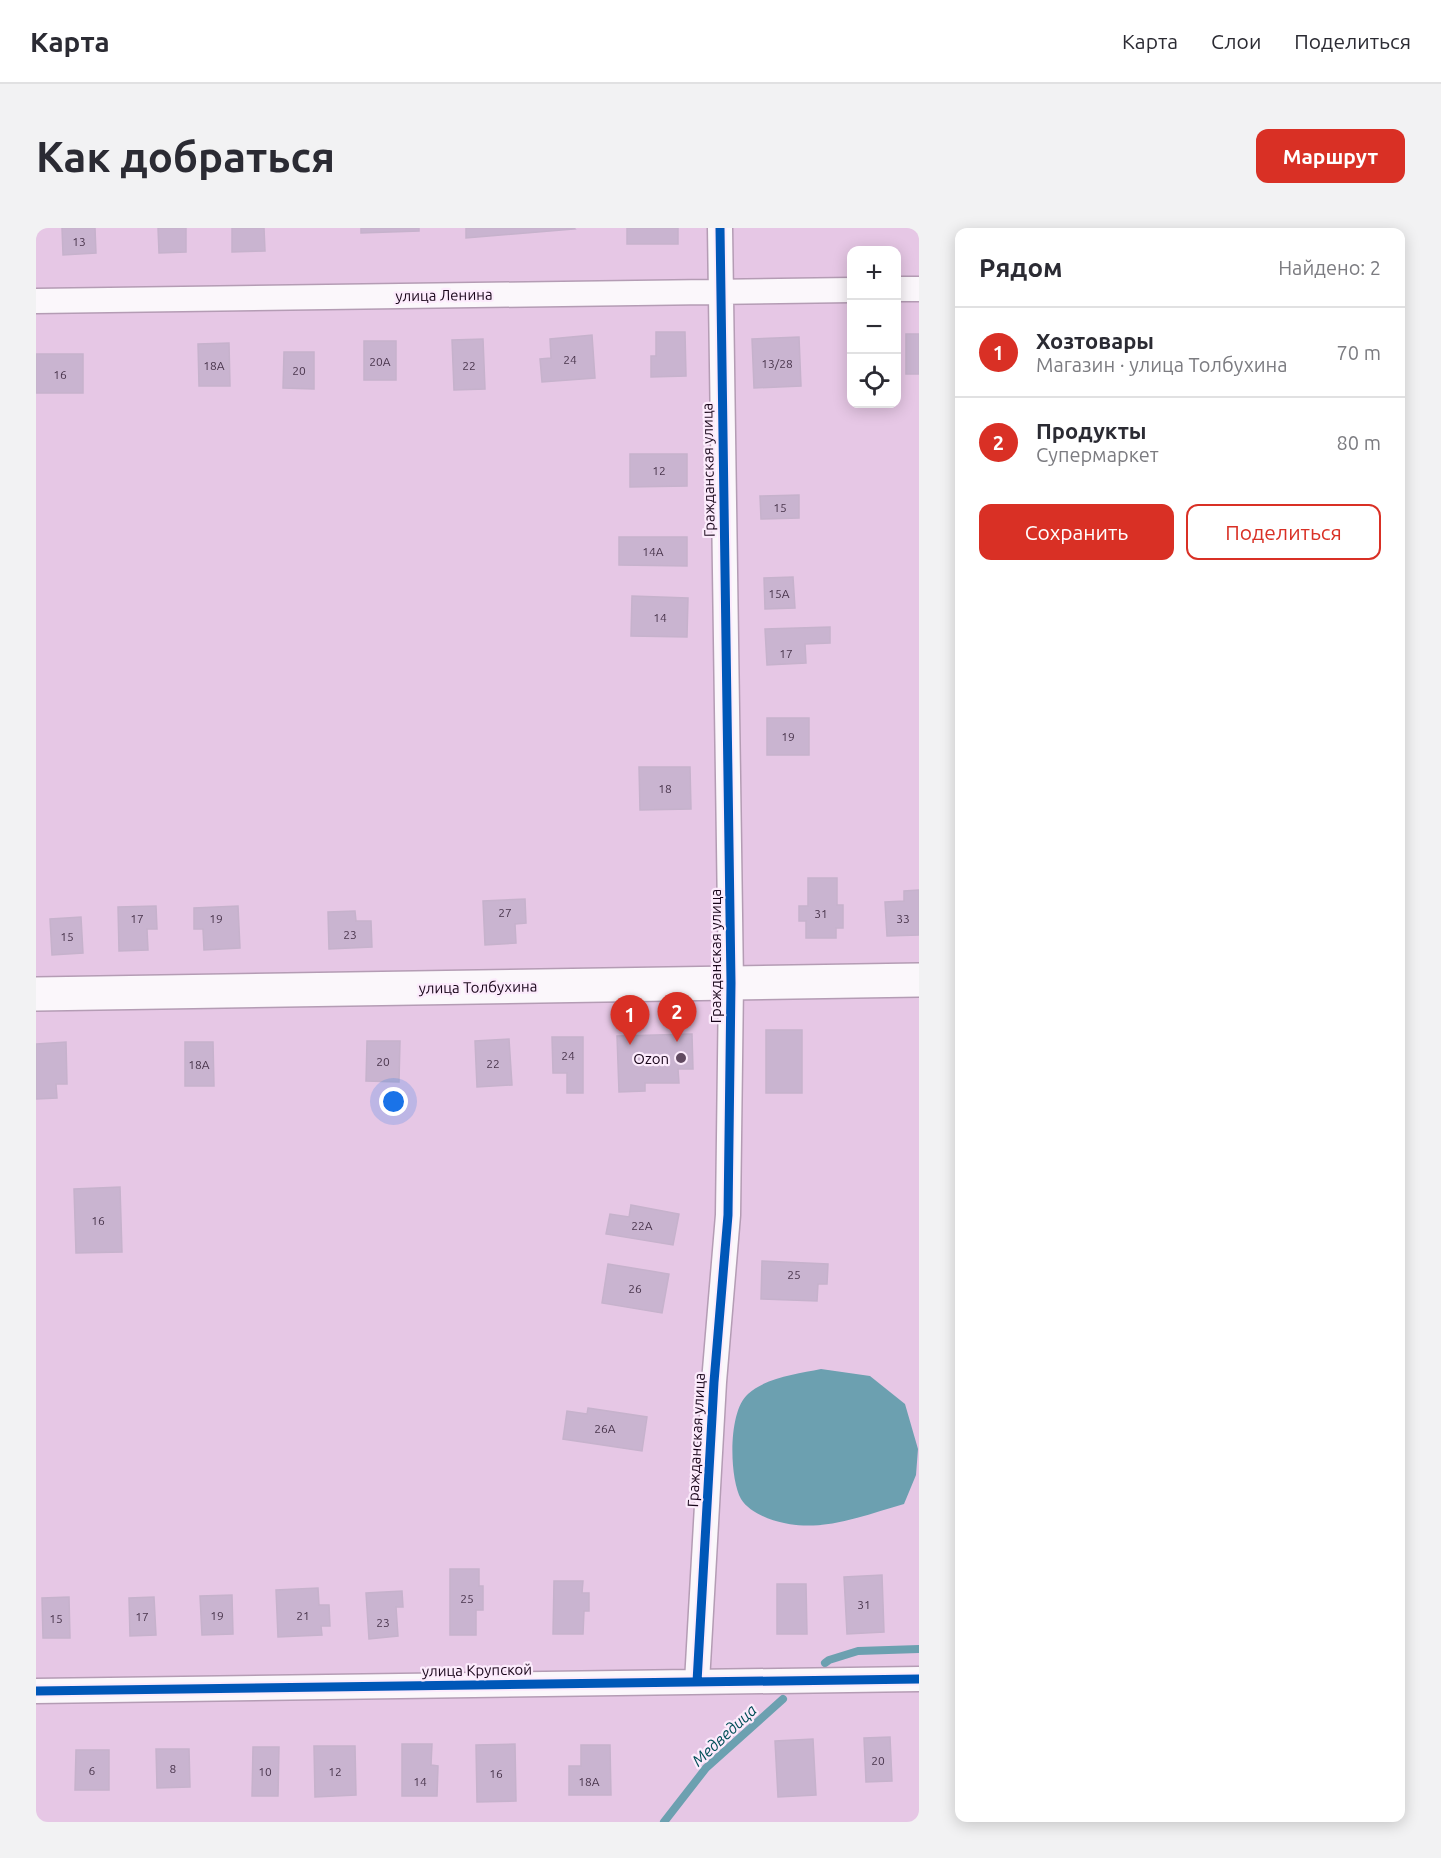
<!DOCTYPE html>
<html lang="ru">
<meta charset="utf-8">
<style>
:root{--surface:#fff;--page:#f2f2f3;--text:#2b2b33;--muted:#7c7c81;--line:#e1e1e2;--accent:#d93025}
body{margin:0;font-family:Ubuntu,sans-serif;background:var(--page);color:var(--text)}
.controls{position:absolute;right:18px;top:18px;display:grid;overflow:hidden;border-radius:12px;box-shadow:0 3px 15px #0003}
.controls button{width:54px;height:54px;display:grid;place-items:center;padding:0;border:0;border-bottom:2px solid var(--line);background:var(--surface);color:var(--text);font:30px sans-serif}
.you{position:absolute;left:358px;top:874px;width:21px;height:21px;margin:-15px;border:4px solid #fff;border-radius:50%;background:#1a73e8;box-shadow:0 0 0 9px #1a73e833}
.badge{display:grid;place-items:center;width:39px;height:39px;border-radius:50%;background:var(--accent);color:#fff;font-size:20px;font-weight:700}
.pin{position:absolute;translate:-50% -50px;filter:drop-shadow(0 2px 3px #0008)}
.pin::after{content:'';position:absolute;top:32px;width:21px;height:18px;background:inherit;clip-path:polygon(0 0,100% 0,50% 100%)}
.list{margin:0;padding:0;list-style:none}
h2{display:flex;justify-content:space-between;align-items:center;height:78px;margin:0;padding:0 24px;font-size:26px}
h2 small{font-size:20px;font-weight:400;color:var(--muted)}
.list li{display:grid;grid-template-columns:39px 1fr auto;gap:18px;align-items:center;box-sizing:border-box;height:90px;padding:0 24px;border-top:2px solid var(--line)}
.list b{display:block;font-size:22px;white-space:nowrap}
.list p{margin:0;font-size:20px;white-space:nowrap;color:var(--muted)}
.list em{font-size:20px;font-style:normal;color:var(--muted)}
.actions{display:flex;gap:12px;padding:18px 24px}
.actions a{flex:1;padding:14px 0;border:2px solid var(--accent);border-radius:12px;text-align:center;font-size:21px;color:var(--accent)}
.actions .main{background:var(--accent);color:#fff}
.icon{flex:none;width:33px;height:33px;fill:none;stroke:currentColor;stroke-width:2;stroke-linecap:round;stroke-linejoin:round}
.map{position:relative;flex:none;width:883px;height:1594px;overflow:hidden;border-radius:12px}
header{display:flex;align-items:center;gap:36px;box-sizing:border-box;height:84px;padding:0 30px;background:var(--surface);border-bottom:2px solid var(--line)}
header strong{font-size:28px}
nav{display:flex;gap:33px;margin-inline-start:auto;font-size:21px}
.intro{display:flex;align-items:center;justify-content:space-between;box-sizing:border-box;height:144px;padding:0 36px}
h1{margin:0;font-size:42px}
.button{padding:15px 27px;border-radius:12px;background:var(--accent);color:#fff;font-size:21px;font-weight:700}
main{display:flex;gap:36px;padding:0 36px}
aside{flex:1;background:var(--surface);border-radius:12px;box-shadow:0 3px 15px #0003}
.map>svg:first-child{display:block}
.water{fill:#6ca0b0}
.lines{fill:none;stroke-linecap:round;stroke-linejoin:round}
.stream{stroke:#6ca0b0;stroke-width:8}
.building{fill:#c9b4d0;stroke:#c6b2cc;stroke-width:1.5}
.minor-casing{stroke:#b49cb4;stroke-width:27}
.secondary-casing{stroke:#b49cb4;stroke-width:36}
.minor{stroke:#fbf7fb;stroke-width:24}
.secondary{stroke:#fbf7fb;stroke-width:33}
.cycleway-casing{stroke:#fcebfc;stroke-width:13}
.cycleway{stroke:#0057b8;stroke-width:9}
.poi-dot{fill:#614a61;stroke:#fcebfc;stroke-width:2}
.labels{text-anchor:middle;dominant-baseline:central;stroke-width:4.5;stroke-linejoin:round;paint-order:stroke}
.number-label{font-size:12px;fill:#49354c}
.street-label{font-size:15px;fill:#19061a;stroke:#fcebfc}
.poi-label{font-size:15px;fill:#19061a;stroke:#fcebfc;text-anchor:end}
.water-label{font-size:16px;font-style:italic;fill:#004e57;stroke:#fcebfc}
</style>
<header>
<strong>Карта</strong>
<nav><a>Карта</a><a>Слои</a><a>Поделиться</a></nav>
</header>
<div class="intro"><h1>Как добраться</h1><a class="button">Маршрут</a></div>
<main>
<div class="map">
<svg width="883" height="1594" viewBox="0 0 883 1594">
<rect width="100%" height="100%" fill="#e6c7e5"/>
<path class="water" d="M785,1141L834,1148L869,1176L882,1221L880,1247L868,1276C829,1287 789,1304 748,1295C733,1292 713,1284 705,1271C693,1249 692,1183 712,1166C731,1149 761,1146 785,1141Z"/>
<g class="lines">
<path class="stream" d="M789,1435L793,1432L822,1423L883,1421
M628,1594L670,1540L747,1471"/>
</g>
<path class="building" d="M26,0H59L60,25L27,27Z
M122,0H150V24L123,25Z
M196,0H228L229,23L196,24Z
M325,0H383V3L325,5Z
M430,0H538L539,1L430,10Z
M591,0H642V16H591Z
M620,104H649L650,148L615,149V128H620Z
M870,106H883V146H870Z
M556,107L559,150L506,154L504,131L515,130L514,111Z
M763,109L765,158L718,160L716,111Z
M447,111L449,161L418,162L416,112Z
M328,113H360V152H328Z
M193,115L194,158H163L162,116Z
M248,124H278V161L247,160Z
M0,126H47V165H0Z
M594,226H651V258L594,259Z
M763,267V290L725,291L724,268Z
M583,309H651V338L583,337Z
M757,349L759,380L729,381L728,350Z
M596,368L652,370L651,409L595,408Z
M794,399V415L769,416L770,435L731,437L729,401Z
M731,490H773V527H731Z
M603,539H654L655,581L604,582Z
M772,650H801V677H807V700H800V710H770V693H763V678H772Z
M883,662V707L851,708L849,674L868,673V663Z
M489,671L490,695L479,696L480,715L449,717L447,673Z
M120,678L121,701H111L112,722L83,723L82,679Z
M202,678L204,720L168,722L167,701H158V680Z
M319,683L320,693H335L336,719L293,721L292,684Z
M45,689L47,725L16,727L14,691Z
M730,802H766V865H730Z
M656,806L657,841H642L643,855H609V863L583,864L581,808Z
M516,809H547V865H531V845H517Z
M473,811L476,857L441,859L439,813Z
M331,813H364L363,854L330,853Z
M30,814L31,856H20L21,870L0,871V816Z
M149,814H177L178,858H149Z
M84,959L86,1024L40,1025L38,961Z
M595,977L643,986L637,1017L570,1006L574,986L593,989Z
M726,1033L792,1036L791,1056H782L781,1073L725,1071Z
M572,1036L633,1046L626,1085L566,1075Z
M552,1180L611,1189L606,1223L527,1211L531,1183L551,1186Z
M414,1341H443V1358H447V1382H440V1407H414Z
M846,1347L848,1404L811,1406L808,1349Z
M518,1353H547L546,1365H553V1383H548L547,1406H517Z
M741,1356H770L771,1406H741Z
M282,1360L283,1377H293L294,1398H285L286,1407L242,1409L240,1362Z
M366,1363L367,1379H360L362,1408L333,1411L330,1365Z
M196,1367L197,1406L166,1407L164,1368Z
M33,1369L34,1410H7L6,1370Z
M118,1369L120,1407L94,1408L93,1370Z
M854,1509L856,1553L830,1554L828,1510Z
M777,1511L780,1567L742,1569L739,1513Z
M366,1516H396L395,1537L402,1538L401,1568H366Z
M479,1516L480,1573L441,1574L440,1517Z
M545,1517H574L575,1567H533V1538H545Z
M278,1518H319L320,1567L279,1569Z
M217,1519H243L242,1568H216Z
M120,1521H153L154,1559L121,1560Z
M40,1522H73V1562H39Z"/>
<g class="lines">
<defs>
<path id="minor" d="M860,61H883
M0,73L816,62
M661,1454L678,1154L692,987L695,755L684,0
M0,1463L883,1451"/>
<path id="secondary" d="M0,766L883,752"/>
</defs>
<use href="#minor" class="minor-casing"/>
<use href="#secondary" class="secondary-casing"/>
<use href="#minor" class="minor"/>
<use href="#secondary" class="secondary"/>
<defs>
<path id="cycleway" d="M661,1454L678,1154L692,987L695,755L684,0
M0,1463L883,1451"/>
</defs>
<use href="#cycleway" class="cycleway-casing"/>
<use href="#cycleway" class="cycleway"/>
</g>
<circle class="poi-dot" cx="645" cy="830" r="6"/>
<g class="labels">
<g class="number-label">
<text x="43" y="13">13</text>
<text x="534" y="131">24</text>
<text x="344" y="133">20А</text>
<text x="741" y="135">13/28</text>
<text x="178" y="137">18А</text>
<text x="433" y="137">22</text>
<text x="263" y="142">20</text>
<text x="24" y="146">16</text>
<text x="623" y="242">12</text>
<text x="744" y="279">15</text>
<text x="617" y="323">14А</text>
<text x="743" y="365">15А</text>
<text x="624" y="389">14</text>
<text x="750" y="425">17</text>
<text x="752" y="508">19</text>
<text x="629" y="560">18</text>
<text x="469" y="684">27</text>
<text x="785" y="685">31</text>
<text x="101" y="690">17</text>
<text x="180" y="690">19</text>
<text x="867" y="690">33</text>
<text x="314" y="706">23</text>
<text x="31" y="708">15</text>
<text x="532" y="827">24</text>
<text x="347" y="833">20</text>
<text x="457" y="835">22</text>
<text x="163" y="836">18А</text>
<text x="62" y="992">16</text>
<text x="606" y="997">22А</text>
<text x="758" y="1046">25</text>
<text x="599" y="1060">26</text>
<text x="569" y="1200">26А</text>
<text x="431" y="1370">25</text>
<text x="828" y="1376">31</text>
<text x="181" y="1387">19</text>
<text x="267" y="1387">21</text>
<text x="106" y="1388">17</text>
<text x="20" y="1390">15</text>
<text x="347" y="1394">23</text>
<text x="842" y="1532">20</text>
<text x="137" y="1540">8</text>
<text x="56" y="1542">6</text>
<text x="229" y="1543">10</text>
<text x="299" y="1543">12</text>
<text x="460" y="1545">16</text>
<text x="384" y="1553">14</text>
<text x="553" y="1553">18А</text>
</g>
<g class="street-label">
<text transform="translate(408 67) rotate(-1)">улица Ленина</text>
<text transform="translate(672 242) rotate(-91)">Гражданская улица</text>
<text transform="translate(679 728) rotate(-90)">Гражданская улица</text>
<text transform="translate(442 759) rotate(-1)">улица Толбухина</text>
<text transform="translate(660 1212) rotate(-87)">Гражданская улица</text>
<text transform="translate(441 1442) rotate(-1)">улица Крупской</text>
</g>
<g class="poi-label">
<text x="633" y="830">Ozon</text>
</g>
<g class="water-label">
<text transform="translate(688 1507) rotate(-43)">Медведица</text>
</g>
</g>
</svg>
<div class="controls">
<button>+</button>
<button>−</button>
<button><svg class="icon" aria-label="locate" viewBox="0 0 24 24"><circle cx="12" cy="12" r="6"/><path d="M12 2v4M12 18v4M2 12h4M18 12h4"/></svg></button>
</div>
<div class="you"></div>
<div class="pin badge" style="left:594px;top:817px">1</div>
<div class="pin badge" style="left:641px;top:814px">2</div>
</div>
<aside>
<h2>Рядом<small>Найдено: 2</small></h2>
<ul class="list">
<li><span class="badge">1</span><div><b>Хозтовары</b><p>Магазин · улица Толбухина</p></div><em>70 m</em></li>
<li><span class="badge">2</span><div><b>Продукты</b><p>Супермаркет</p></div><em>80 m</em></li>
</ul>
<div class="actions"><a class="main">Сохранить</a><a>Поделиться</a></div>
</aside>
</main>
